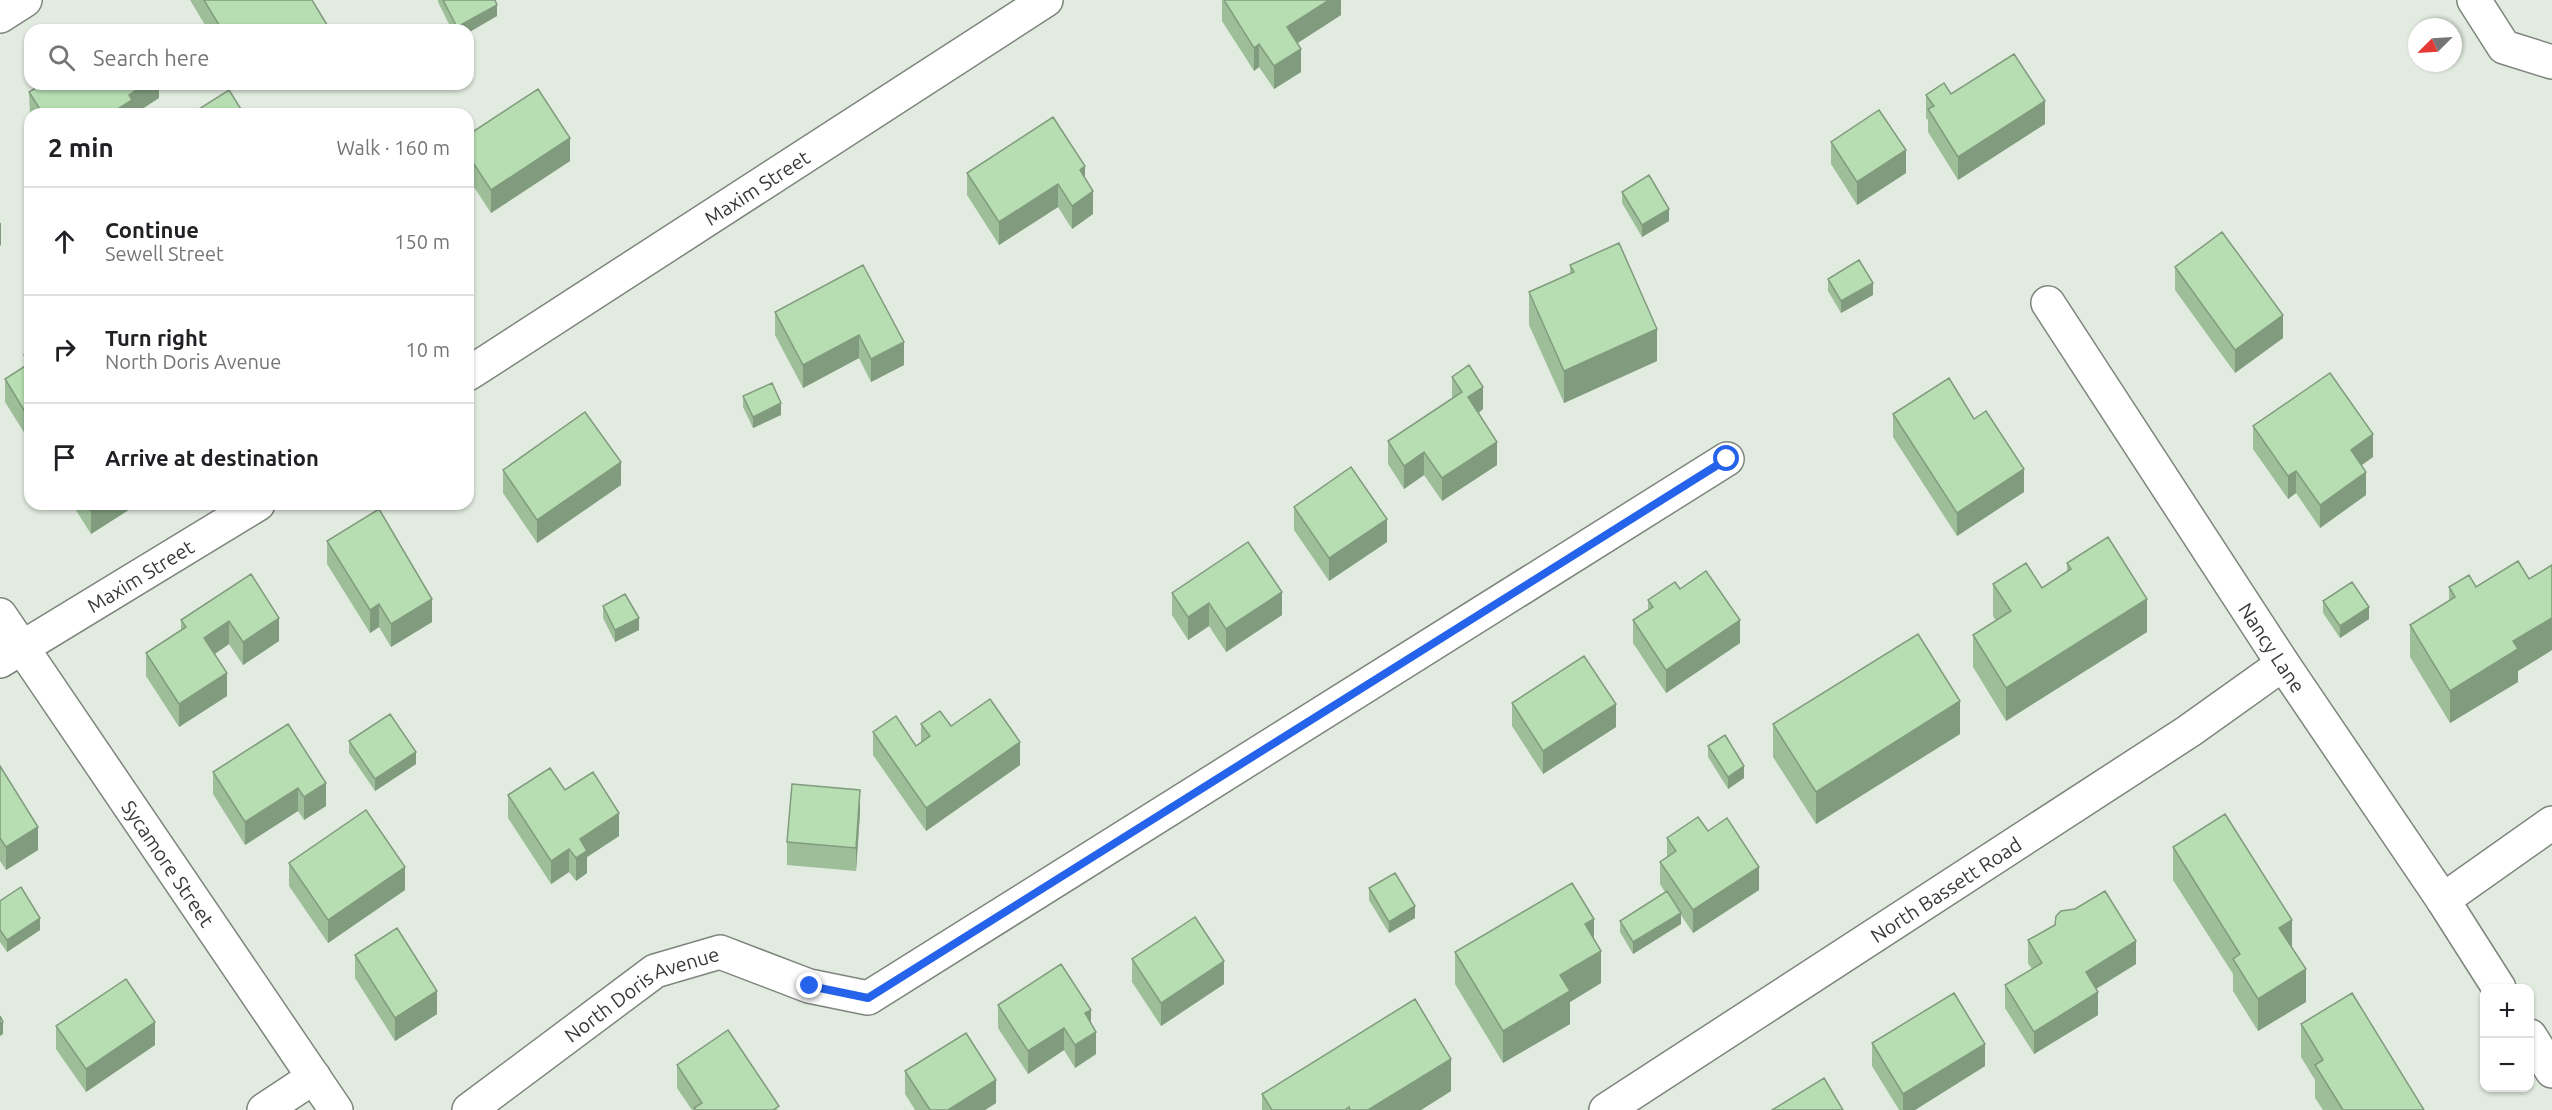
<!DOCTYPE html>
<meta charset="utf-8">
<style>
:root{--surface:#fff;--page:#f6f6f6;--text:#202124;--muted:#757577;--line:#e0e0e0}
body{margin:0;font-family:Ubuntu,sans-serif;background:var(--page);color:var(--text)}
.controls{position:absolute;right:18px;bottom:18px;display:grid;overflow:hidden;border-radius:12px;box-shadow:0 2px 4px #0004}
.controls button{width:54px;height:54px;display:grid;place-items:center;padding:0;border:0;border-bottom:2px solid var(--line);background:var(--surface);color:var(--text);font:30px sans-serif}
.compass{position:absolute;left:2408px;top:18px;width:54px;height:54px;border-radius:50%;background:var(--surface);box-shadow:0 2px 4px #0004;rotate:246deg}
.stop{position:absolute;width:18px;height:18px;margin:-14px;border:4px solid #2563eb;border-radius:50%;background:#fff}
.stop.end{background:#2563eb;border-color:#fff;box-shadow:0 2px 6px #0008}
.list{margin:0;padding:0;list-style:none}
h2{display:flex;justify-content:space-between;align-items:center;height:78px;margin:0;padding:0 24px;font-size:26px}
h2 small{font-size:20px;font-weight:400;color:var(--muted)}
.list li{display:grid;grid-template-columns:39px 1fr auto;gap:18px;align-items:center;box-sizing:border-box;height:108px;padding:0 24px;border-top:2px solid var(--line)}
.list b{display:block;font-size:22px;white-space:nowrap}
.list p{margin:0;font-size:20px;white-space:nowrap;color:var(--muted)}
.list em{font-size:20px;font-style:normal;color:var(--muted)}
.icon{flex:none;width:33px;height:33px;fill:none;stroke:currentColor;stroke-width:2;stroke-linecap:round;stroke-linejoin:round}
.map{position:relative;flex:none;width:2552px;height:1110px;overflow:hidden}
.search{position:absolute;background:var(--surface);box-shadow:0 2px 4px #0004;left:24px;top:24px;width:450px;height:66px;display:flex;align-items:center;gap:15px;box-sizing:border-box;padding:0 21px;border-radius:18px;color:var(--muted);font-size:22px}
.panel{position:absolute;background:var(--surface);box-shadow:0 2px 4px #0004;left:24px;top:108px;width:450px;height:402px;border-radius:18px}
.map>svg:first-child{display:block}
.lines{fill:none;stroke-linecap:round;stroke-linejoin:round}
.minor-casing{stroke:#7d857c;stroke-width:36}
.minor{stroke:#fff;stroke-width:33}
.wall{fill:#9dbe99}
.shaded-wall{fill:#809b7d}
.building{fill:#b7ddb2;stroke:#809b7d;stroke-width:1.5}
.route{stroke:#2563eb;stroke-width:8}
.labels{text-anchor:middle;dominant-baseline:central;stroke-width:4.5;stroke-linejoin:round;paint-order:stroke}
.street-label{font-size:20px;fill:#363a36;stroke:#eff8ee}
</style>
<div class="map">
<svg width="2552" height="1110" viewBox="0 0 2552 1110">
<rect width="100%" height="100%" fill="#e2ebe0"/>
<g class="lines">
<defs>
<g id="minor">
<path d="M2474,0L2504,47L2552,62"/>
<path d="M0,16L25,0"/>
<path id="s1" d="M2048,303L2283,664L2443,900L2499,988"/>
<path id="s2" d="M468,374L1046,0"/>
<path id="s3" d="M0,615L336,1110"/>
<path id="s4" d="M0,661L258,504"/>
<path d="M2443,900L2552,823"/>
<path d="M2530,1036L2552,1071"/>
<path d="M264,1110L314,1077"/>
<path id="s5" d="M469,1110L655,971L720,952L809,986L868,998L1727,459"/>
<path id="s6" d="M1606,1110L2189,731L2283,664"/>
</g>
</defs>
<use href="#minor" class="minor-casing"/>
<use href="#minor" class="minor"/>
</g>
<path class="wall" d="M190,0H312L329,30H208Z
M438,0H495L497,16L468,30H452L438,2Z
M1222,0H1341V15L1297,43L1301,72L1274,89L1259,67L1254,71L1222,21Z
M39,84H159V98L134,114H30V116L29,92L40,85Z
M1951,94L2045,124L1958,180L1928,132V120L1926,118V95Z
M468,135L570,161L491,213L468,178Z
M1831,142L1906,173L1857,205L1831,164Z
M967,173L1085,178L1093,214L1072,229L1058,207L999,245L967,195Z
M1622,192L1669,221L1642,237L1622,203Z
M1570,265L1657,361L1564,403L1529,325V292L1570,274Z
M2175,267L2283,338L2235,373L2175,290Z
M1828,279L1873,295L1841,313L1828,291Z
M775,312L904,342V365L871,382L859,358L803,388L775,335Z
M30,351V442L5,402V379L24,367V355Z
M1452,377L1483,409L1479,413L1497,465L1442,501L1424,475L1404,489L1388,464V441L1452,399Z
M743,396L781,415L753,428L743,407Z
M1893,414L1974,419L2024,492L1957,536L1893,437Z
M2253,426L2373,457L2361,465L2366,495L2320,528L2296,493L2288,499L2253,449Z
M503,470L621,485L537,543L503,493Z
M72,504H138L91,534Z
M1294,507L1387,542L1329,581L1294,530Z
M327,541L432,622L391,647L379,627L370,633L327,564Z
M2067,563L2147,632L2006,721L1973,667V635L1996,621L1993,616V584L2042,588L2067,572Z
M2552,565V650L2518,671V682L2450,723L2410,657V625L2449,601V587H2476L2529,579Z
M251,574L279,641L243,665L229,644L215,654L227,696L179,727L146,676V653L181,630V620Z
M1680,589L1740,643L1666,693L1633,643V620L1648,610V600Z
M1172,593L1282,615L1226,652L1209,626L1188,640L1172,615Z
M2323,601L2369,619L2340,638L2323,613Z
M603,606L639,630L615,642L603,618Z
M1512,703L1616,727L1543,774L1512,726Z
M288,724L326,806L304,820L298,811L245,845L213,794V772Z
M921,724L951,726L1020,765L926,831L873,755V732L916,746L921,742Z
M1773,724L1960,734L1816,824L1773,757Z
M349,741L416,764L375,791L349,753Z
M1708,746L1744,778L1728,789L1708,757Z
M0,766L38,850L6,870L0,861Z
M565,790L619,836L587,857V873L576,881L569,872L551,884L508,818V795Z
M860,813L856,871L787,865V842Z
M1708,831L1759,890L1693,933L1681,915V924L1633,954L1620,932V921L1665,892L1660,884V862L1667,857V838Z
M2173,847L2292,947L2306,1002L2258,1031L2233,991V974L2173,880Z
M289,863L405,890L328,943L289,886Z
M1369,888L1415,918L1389,933L1369,900Z
M0,901L40,930L7,952L0,942Z
M2075,909L2136,964L2096,989L2098,1015L2034,1054L2005,1008V985L2032,969L2028,963V940L2055,925Z
M1594,938L1601,983L1570,1002V1024L1503,1063L1455,984V952Z
M355,955L437,1014L395,1041L355,978Z
M1132,959L1224,984L1161,1026L1132,982Z
M998,1005L1091,1023L1096,1054L1075,1068L1064,1050L1028,1074L998,1028Z
M2301,1024L2424,1110H2323L2315,1098V1080L2301,1057Z
M56,1026L155,1045L86,1092L56,1049Z
M1872,1043L1985,1066L1915,1110H1899L1872,1066Z
M677,1065L779,1110H692L677,1088Z
M905,1071L996,1103L985,1110H915L905,1094Z
M1451,1091L1421,1110H1262V1094Z"/>
<path class="shaded-wall" d="M1329,0H1341V15L1287,50V27Z
M497,5V16L468,33V30H457V27Z
M1259,44V67L1254,71V48Z
M1301,49V72L1274,89V66Z
M145,84H159V98L134,114H110L129,95Z
M2045,101V124L1958,180V157Z
M570,138V161L491,213V190Z
M1906,150V173L1857,205V182Z
M1085,166V189L1080,170Z
M1058,184V207L999,245V222Z
M1093,191V214L1072,229V206Z
M1669,209V221L1642,237V225Z
M0,223H1V245L0,246Z
M1873,283V295L1841,313V301Z
M2283,315V338L2235,373V350Z
M1657,329V361L1564,403V371Z
M859,335V358L803,388V365Z
M904,342V365L871,382V359Z
M1483,387V409L1468,420V397Z
M781,403V415L753,428V417Z
M2373,434V457L2351,473V450Z
M1497,442V465L1442,501V478Z
M1424,452V475L1404,489V466Z
M621,462V485L537,543V520Z
M2024,469V492L1957,536V513Z
M2296,471V493L2288,499V476Z
M2366,472V495L2320,528V505Z
M102,504H138L91,534V511Z
M1387,519V542L1329,581V558Z
M1282,592V615L1226,652V629Z
M432,599V622L391,647V624Z
M2147,599V632L2006,721V688Z
M1209,603V626L1188,640V617Z
M379,604V627L370,633V610Z
M2369,607V619L2340,638V626Z
M279,618V641L243,665V642Z
M639,618V630L615,642V630Z
M2552,618V650L2518,671V682L2450,723V691L2513,641Z
M1740,620V643L1666,693V670Z
M229,621V644L204,661V638Z
M227,673V696L179,727V704Z
M1960,701V734L1816,824V792Z
M1616,704V727L1543,774V751Z
M1020,742V765L926,831V808Z
M416,752V764L375,791V779Z
M1744,766V778L1728,789V777Z
M326,783V806L304,820V797Z
M298,788V811L245,845V822Z
M860,790V813L856,871V848Z
M619,813V836L587,857V873L576,881V858L580,839Z
M38,827V850L6,870V847Z
M569,849V872L551,884V861Z
M405,867V890L328,943V920Z
M1759,867V890L1693,933V910Z
M1415,906V918L1389,933V922Z
M1681,913V924L1633,954V942Z
M40,918V930L7,952V940Z
M1594,919V951L1585,924Z
M2292,920V953L2279,928Z
M2136,941V964L2086,995V972Z
M1601,951V983L1570,1002V1024L1503,1063V1031L1560,975Z
M1224,961V984L1161,1026V1003Z
M2306,969V1002L2258,1031V999Z
M437,991V1014L395,1041V1018Z
M2098,992V1015L2034,1054V1032Z
M1091,1010V1032L1085,1013Z
M3,1022V1034L0,1036V1024Z
M155,1022V1045L86,1092V1069Z
M1064,1028V1050L1028,1074V1051Z
M1096,1032V1054L1075,1068V1045Z
M1985,1044V1066L1915,1110H1903V1094Z
M1451,1059V1091L1421,1110H1368Z
M996,1080V1103L985,1110H948Z"/>
<path class="building" d="M204,0H312L329,28L325,30H222Z
M443,0H495L497,5L457,27Z
M1224,0H1329L1287,27L1301,49L1274,66L1259,44L1254,48Z
M2014,54L2045,101L1958,157L1928,109L1934,106L1926,95L1944,83L1951,94Z
M42,84H145L129,95L132,100L110,114H43L29,92Z
M538,89L570,138L491,190L468,155V135Z
M229,90L244,114H191Z
M1879,110L1906,150L1857,182L1831,142Z
M1053,117L1085,166L1080,170L1093,191L1072,206L1058,184L999,222L967,173Z
M1649,175L1669,209L1642,225L1622,192Z
M2222,232L2283,315L2235,350L2175,267Z
M1619,243L1657,329L1564,371L1529,292L1574,272L1570,265Z
M1859,260L1873,283L1841,301L1828,279Z
M863,265L904,342L871,359L859,335L803,365L775,312Z
M30,351V420L5,379L30,363L24,355Z
M1469,365L1483,387L1468,397L1497,442L1442,478L1424,452L1404,466L1388,441L1462,392L1452,377Z
M2330,373L2373,434L2351,450L2366,472L2320,505L2296,471L2288,476L2253,426Z
M1949,378L1974,419L1986,411L2024,469L1957,513L1893,414Z
M772,383L781,403L753,417L743,396Z
M585,412L621,462L537,520L503,470Z
M1351,467L1387,519L1329,558L1294,507Z
M86,504H102L91,511Z
M379,509L432,599L391,624L379,604L370,610L327,541Z
M2108,537L2147,599L2006,688L1973,635L2011,611L1993,584L2026,563L2042,588L2071,569L2067,563Z
M1248,542L1282,592L1226,629L1209,603L1188,617L1172,593Z
M2518,561L2529,579L2552,565V618L2513,641L2518,649L2450,691L2410,625L2455,597L2449,587L2469,575L2476,587Z
M1706,571L1740,620L1666,670L1633,620L1653,607L1648,600L1675,582L1680,589Z
M251,574L279,618L243,642L229,621L204,638L227,673L179,704L146,653L186,627L181,620Z
M2352,582L2369,607L2340,626L2323,601Z
M625,594L639,618L615,630L603,606Z
M1918,634L1960,701L1816,792L1773,724Z
M1584,656L1616,704L1543,751L1512,703Z
M990,699L1020,742L926,808L873,732L896,716L916,746L930,736L921,724L940,711L951,726Z
M390,714L416,752L375,779L349,741Z
M288,724L326,783L304,797L298,788L245,822L213,772Z
M1725,735L1744,766L1728,777L1708,746Z
M0,766L38,827L6,847L0,838Z
M550,768L565,790L593,772L619,813L580,839L587,851L576,858L569,849L551,861L508,795Z
M792,784L860,790L856,848L787,842Z
M366,810L405,867L328,920L289,863Z
M2225,814L2292,920L2279,928L2306,969L2258,999L2233,959L2240,954L2173,847Z
M1698,817L1708,831L1727,818L1759,867L1693,910L1660,862L1676,851L1667,838Z
M1395,873L1415,906L1389,922L1369,888Z
M1572,883L1594,919L1585,924L1601,951L1560,975L1570,991L1503,1031L1455,952Z
M21,887L40,918L7,940L0,930V901Z
M1667,891L1681,913L1633,942L1620,921Z
M2105,891L2136,941L2086,972L2098,992L2034,1032L2005,985L2042,963L2028,940L2055,925L2056,916L2061,911L2075,909Z
M1195,917L1224,961L1161,1003L1132,959Z
M397,928L437,991L395,1018L355,955Z
M1061,964L1091,1010L1085,1013L1096,1032L1075,1045L1064,1028L1028,1051L998,1005Z
M126,979L155,1022L86,1069L56,1026Z
M1954,993L1985,1044L1903,1094L1872,1043Z
M2352,993L2424,1110H2343L2315,1065L2323,1060L2301,1024Z
M1415,999L1451,1059L1368,1110H1350L1349,1107L1345,1110H1272L1262,1094Z
M0,1016L3,1022L0,1024Z
M728,1030L779,1106L773,1110H696L694,1108L702,1103L677,1065Z
M966,1033L996,1080L948,1110H930L905,1071Z
M1824,1078L1843,1110H1772Z"/>
<g class="lines">
<path class="route" d="M810,986L868,998L1727,459"/>
</g>
<g class="labels">
<g class="street-label">
<text stroke="none"><textPath href="#s2" startOffset="344">Maxim Street</textPath></text>
<text stroke="none"><textPath href="#s4" startOffset="164">Maxim Street</textPath></text>
<text stroke="none"><textPath href="#s1" startOffset="411">Nancy Lane</textPath></text>
<text stroke="none"><textPath href="#s3" startOffset="300">Sycamore Street</textPath></text>
<text stroke="none"><textPath href="#s6" startOffset="405">North Bassett Road</textPath></text>
<text stroke="none"><textPath href="#s5" startOffset="210">North Doris Avenue</textPath></text>
</g>
</g>
</svg>
<div class="controls">
<button>+</button>
<button>−</button>
</div>
<svg class="compass" viewBox="-18 -18 36 36"><path d="M0-13l5 13h-10z" fill="#e53935"/><path d="M0 13l5-13h-10z" fill="#757577"/></svg>
<div class="stop" style="left:1727px;top:459px"></div>
<div class="stop end" style="left:810px;top:986px"></div>
<div class="search"><svg class="icon" aria-label="search" viewBox="0 0 24 24"><circle cx="10" cy="10" r="6"/><path d="M15 15l6 6"/></svg>Search here</div>
<section class="panel">
<h2>2 min<small>Walk · 160 m</small></h2>
<ul class="list">
<li><svg class="icon" aria-label="ahead" viewBox="0 0 24 24"><path d="M12 20V5M6 11l6-6 6 6"/></svg><div><b>Continue</b><p>Sewell Street</p></div><em>150 m</em></li>
<li><svg class="icon" aria-label="right" viewBox="0 0 24 24"><path d="M7 20v-9h11M14 6l5 5-5 5"/></svg><div><b>Turn right</b><p>North Doris Avenue</p></div><em>10 m</em></li>
<li><svg class="icon" aria-label="arrive" viewBox="0 0 24 24"><path d="M6 21V4h12l-3 4 3 4H6"/></svg><div><b>Arrive at destination</b></div></li>
</ul>
</section>
</div>
